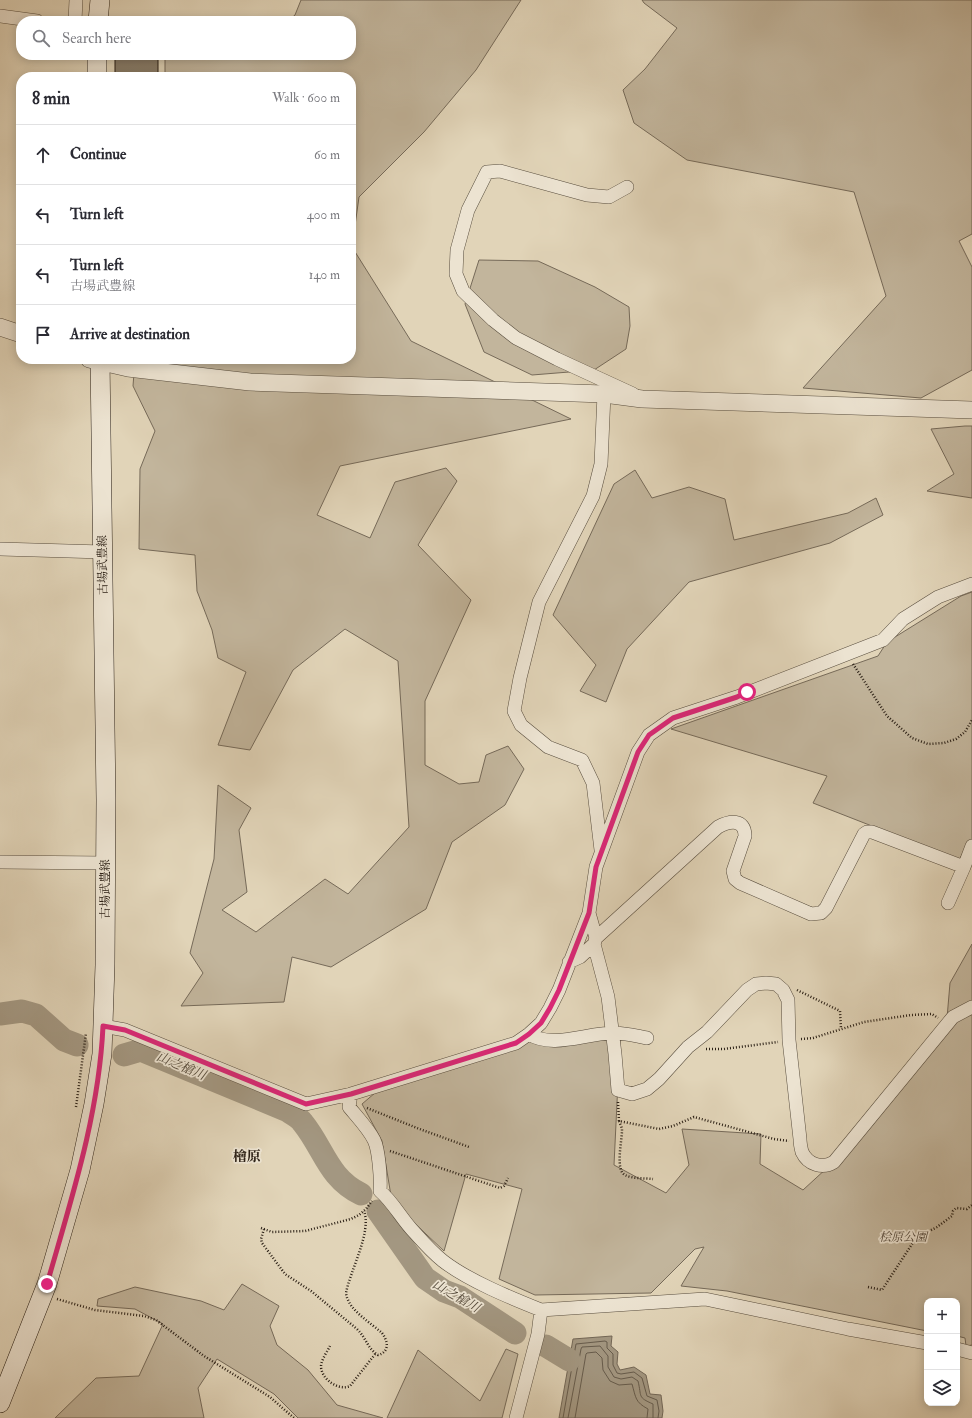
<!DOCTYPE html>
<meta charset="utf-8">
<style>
:root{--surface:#fff;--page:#f7f7f7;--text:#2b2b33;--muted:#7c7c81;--line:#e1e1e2}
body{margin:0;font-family:"IM FELL Double Pica","Noto Serif JP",serif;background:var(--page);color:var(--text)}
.controls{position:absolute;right:12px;bottom:12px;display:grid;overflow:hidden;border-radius:8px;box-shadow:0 2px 10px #0003}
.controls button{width:36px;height:36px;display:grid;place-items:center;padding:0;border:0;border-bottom:1px solid var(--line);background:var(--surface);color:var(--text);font:20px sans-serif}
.stop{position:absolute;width:12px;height:12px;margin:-9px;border:3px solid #db2777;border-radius:50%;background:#fff}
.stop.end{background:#db2777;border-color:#fff;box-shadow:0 1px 4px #0008}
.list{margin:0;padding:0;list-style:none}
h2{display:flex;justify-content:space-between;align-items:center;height:52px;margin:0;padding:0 16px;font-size:17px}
h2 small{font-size:13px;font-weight:400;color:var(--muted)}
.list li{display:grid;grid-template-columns:26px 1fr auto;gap:12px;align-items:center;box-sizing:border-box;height:60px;padding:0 16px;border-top:1px solid var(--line)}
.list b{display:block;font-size:15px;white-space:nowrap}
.list p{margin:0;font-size:13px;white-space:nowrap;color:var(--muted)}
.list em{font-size:13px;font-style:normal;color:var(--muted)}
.icon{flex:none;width:22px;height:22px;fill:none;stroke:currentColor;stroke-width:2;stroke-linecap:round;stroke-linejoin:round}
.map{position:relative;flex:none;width:972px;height:1418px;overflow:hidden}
.search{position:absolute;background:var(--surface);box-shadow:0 2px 10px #0003;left:16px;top:16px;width:340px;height:44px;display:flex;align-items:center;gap:10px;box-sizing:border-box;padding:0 14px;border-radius:16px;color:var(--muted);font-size:15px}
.panel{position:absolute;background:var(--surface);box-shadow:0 2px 10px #0003;left:16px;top:72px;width:340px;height:292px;border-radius:16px}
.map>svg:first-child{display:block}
.green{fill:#c2b59c;stroke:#766a59}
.water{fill:#a39781;stroke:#736756}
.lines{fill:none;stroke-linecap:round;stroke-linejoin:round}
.shore{stroke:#675c4c;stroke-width:1}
.river{stroke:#a39781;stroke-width:23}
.building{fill:#8a7e6a;stroke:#2b2016}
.minor-casing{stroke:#584d3e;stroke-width:14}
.tertiary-casing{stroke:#584d3e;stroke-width:18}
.secondary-casing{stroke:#2b2016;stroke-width:20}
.path{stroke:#2b2016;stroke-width:2.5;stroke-dasharray:1 2;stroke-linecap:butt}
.minor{stroke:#ece3d1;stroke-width:13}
.tertiary{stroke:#ece3d1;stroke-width:17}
.secondary{stroke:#ece3d1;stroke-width:19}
.route{stroke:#db2777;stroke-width:5}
.labels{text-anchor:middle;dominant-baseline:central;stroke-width:3.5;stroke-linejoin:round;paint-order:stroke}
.street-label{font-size:12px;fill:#2b2016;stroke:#ece3d1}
.park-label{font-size:12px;font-style:italic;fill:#514538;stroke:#ece3d1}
.water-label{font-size:13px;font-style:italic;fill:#554a3b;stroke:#ece3d1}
.quarter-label{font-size:14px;font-weight:bold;fill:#2b2016;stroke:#ece3d1}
</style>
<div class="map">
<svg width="972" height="1418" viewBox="0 0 972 1418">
<rect width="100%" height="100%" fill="#e1d4b8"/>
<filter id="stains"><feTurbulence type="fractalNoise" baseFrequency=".005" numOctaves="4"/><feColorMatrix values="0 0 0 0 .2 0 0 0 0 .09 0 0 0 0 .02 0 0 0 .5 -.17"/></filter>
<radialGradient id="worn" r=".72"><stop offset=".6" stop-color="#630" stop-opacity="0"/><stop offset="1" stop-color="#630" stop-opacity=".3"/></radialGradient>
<path class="green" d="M301,0H521L476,70L424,132L359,197L352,247L411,341L571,419L340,466L317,515L370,538L395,482L446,468L457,481L418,545L471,600L425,701V765L459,784L479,782L486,755L508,746L524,769L505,805L452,842L426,909L331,967L292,957L284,1002L181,1006L203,973L190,953L214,859L218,785L251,808L239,830L247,892L222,910L256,932L325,879L348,894L409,827L398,661L345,629L293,670L250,750L218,745L246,672L218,658L212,630L197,591L195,555L139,549L140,469L155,431L133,386L135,359H351V77H165V55H351V21H288L295,15Z
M642,0H972V234L959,241L972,267V370L921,398L803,388L886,296L854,192L687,160L634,123L623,90L645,69L677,28L644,3Z
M479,260L538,261L595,287L629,307L630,326L626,349L594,370L532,375L484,352L465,304Z
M965,426H972V498L927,491L954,474L931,429Z
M635,470L652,498L689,487L725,499L734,540L848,513L876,498L883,515L830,543L689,582L627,649L606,702L580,691L596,665L553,615L614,484Z
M972,592V842L963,853L959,860L813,803L827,776L671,729L878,656L887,642L961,596Z
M972,944V1345L966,1346L965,1338L957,1336V1301H927V1331L727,1291L681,1286L704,1247L695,1249L651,1293L535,1295L499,1279L522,1189L466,1174L444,1251L392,1202L382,1141L362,1104L382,1087L532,1035L620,1040L614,1165L666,1193L689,1165L682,1129L761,1134L760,1164L803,1190L853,1144L946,1030L950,983Z
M242,1284L279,1306L270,1326L277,1345L308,1370L337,1405L383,1418H298L274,1394L217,1359L198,1388L204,1418H55L96,1378L139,1376L163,1324L135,1309L97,1306L98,1299L135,1287L201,1301L224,1310Z
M506,1349L518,1354L502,1418H387L418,1350L480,1401Z"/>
<path class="water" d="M612,1336L611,1346L618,1352L617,1364L620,1370L634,1367L646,1375L650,1394L661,1395L663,1411L662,1418H559L573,1339Z"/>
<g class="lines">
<path class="shore" d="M563,1418L576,1344L605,1341L607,1342V1348L613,1354V1365L617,1373L621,1374L634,1372L642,1378L647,1396L657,1400L659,1411L658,1418
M568,1418L581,1349L582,1347L600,1346L608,1356V1367L614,1377L621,1379L632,1377L638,1381C642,1397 637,1397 653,1404V1418
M575,1418L586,1354L587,1353L596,1352L602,1358L603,1370L610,1381L619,1385L632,1384C636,1398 635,1402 648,1409L647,1418"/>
<path class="river" d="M0,1014L22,1011L36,1015L64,1040L77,1045
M124,1055L141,1050L286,1110C292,1114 299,1117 303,1123C324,1149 328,1178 361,1194
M378,1211L425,1278L444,1291L460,1297L515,1333
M546,1346L569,1360"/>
</g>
<path class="building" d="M115,55H158V77H115Z"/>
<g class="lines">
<defs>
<path id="minor" d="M0,16L37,21
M75,21L76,0
M627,187L609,197L587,195L500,171L487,172L468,210L457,250L456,274L463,291L493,320L516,338L557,359L633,394
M0,549L103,552
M601,850L593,783L582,760L548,747L521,725L514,711L520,678L539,602L593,496L601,464L604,394
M0,862L105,863
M964,867L972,846
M589,913L596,938L594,944L608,997L615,1054L618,1090L632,1094L647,1089L659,1079L688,1047L707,1032L747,990L756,984L766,983L776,984L783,990L788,1000L789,1040L800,1139C800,1143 801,1148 802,1152C808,1165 823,1169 834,1162L953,1017L972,1007
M596,938L718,827C729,821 745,818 745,836L733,871L735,879L740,883L811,914L821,913L826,908L864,834L867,832H872L964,867L948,903
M569,962L580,957L594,944
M103,1026L125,1030L306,1104L351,1094L516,1043L529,1034L541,1023L550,1008L559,990L589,913L596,867L638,752L649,735L673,718L737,697L883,640L903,619L938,597L972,584
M529,1034C552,1049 587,1033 613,1033C625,1033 636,1036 647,1038
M351,1094L349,1107C358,1118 368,1128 374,1140C379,1150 381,1180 380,1191C394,1203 402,1220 415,1233C423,1242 433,1253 443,1261C469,1281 511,1298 541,1310L705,1299L848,1329L927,1343
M957,1349L972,1353
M516,1418L538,1334L541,1310"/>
<path id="tertiary" d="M0,327L21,334
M89,359L128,368L250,382L604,394L642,399L972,410"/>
<path id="secondary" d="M98,21L100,0
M97,55V77
M0,1403L47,1284L80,1170L94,1104L102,1054L105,965L106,800L100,359"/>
</defs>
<use href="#minor" class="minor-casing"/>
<use href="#tertiary" class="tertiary-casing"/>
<use href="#secondary" class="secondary-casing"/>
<path class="path" d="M853,664L887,716L912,738L928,744L944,743L956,739L965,732L972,720
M797,990L840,1011L841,1029
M801,1039L813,1038L864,1022L911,1015L932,1014L938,1018
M706,1049H724L778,1042
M618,1102L619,1121L659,1129L673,1126L694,1117L774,1139L789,1141
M76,1107L86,1033
M367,1108L417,1128L469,1147
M619,1121C620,1124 622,1127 622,1130C622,1141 615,1170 625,1175C633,1179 645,1178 653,1179
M390,1151L500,1188L504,1186L508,1178
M261,1228L272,1232L305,1231L351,1219L359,1215L366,1209L372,1201
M264,1229L261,1239L262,1243L285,1274L311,1291L357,1329C367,1339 367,1348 378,1355C390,1352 388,1341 382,1333C370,1322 348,1310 346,1293C350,1271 372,1232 364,1211
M868,1287L882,1290L912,1244L920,1236L937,1227L952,1216L953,1211L956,1208L967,1209L972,1205
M57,1299L95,1310L144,1316L156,1320L204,1356L270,1397L294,1418
M330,1346C327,1352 321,1360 321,1367C322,1380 339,1391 350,1386L376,1353"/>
<use href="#minor" class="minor"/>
<use href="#tertiary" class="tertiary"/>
<use href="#secondary" class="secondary"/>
</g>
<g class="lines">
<path class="route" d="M47,1284C71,1200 99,1115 103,1026L125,1030L306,1104L351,1094L516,1043L529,1034L541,1023L550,1008L559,990L589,913L596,867L638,752L649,735L673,718L737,697L747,692"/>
</g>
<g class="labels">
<g class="street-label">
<text transform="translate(103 565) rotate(-91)">古場武豊線</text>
<text transform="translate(105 889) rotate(-90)">古場武豊線</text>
</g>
<g class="park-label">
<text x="903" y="1237">桧原公園</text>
</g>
<g class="water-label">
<text transform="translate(181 1066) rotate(23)">山之槍川</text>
<text transform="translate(456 1296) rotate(30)">山之槍川</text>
</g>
<g class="quarter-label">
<text x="247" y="1156">檜原</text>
</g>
</g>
<rect width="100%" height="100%" filter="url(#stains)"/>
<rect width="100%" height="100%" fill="url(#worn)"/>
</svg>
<div class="controls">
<button>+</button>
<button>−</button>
<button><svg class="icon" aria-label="layers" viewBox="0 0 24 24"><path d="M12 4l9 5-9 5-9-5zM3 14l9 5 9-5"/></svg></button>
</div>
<div class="stop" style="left:747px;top:692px"></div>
<div class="stop end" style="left:47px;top:1284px"></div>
<div class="search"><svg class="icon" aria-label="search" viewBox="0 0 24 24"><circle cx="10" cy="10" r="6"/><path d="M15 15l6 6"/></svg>Search here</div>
<section class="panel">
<h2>8 min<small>Walk · 600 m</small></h2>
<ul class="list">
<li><svg class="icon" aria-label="ahead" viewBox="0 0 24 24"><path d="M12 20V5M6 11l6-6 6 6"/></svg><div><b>Continue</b></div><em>60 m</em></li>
<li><svg class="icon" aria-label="left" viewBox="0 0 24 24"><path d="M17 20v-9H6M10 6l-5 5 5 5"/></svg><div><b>Turn left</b></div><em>400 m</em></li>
<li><svg class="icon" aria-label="left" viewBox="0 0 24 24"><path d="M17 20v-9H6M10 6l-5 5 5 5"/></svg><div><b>Turn left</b><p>古場武豊線</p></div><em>140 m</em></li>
<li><svg class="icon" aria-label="arrive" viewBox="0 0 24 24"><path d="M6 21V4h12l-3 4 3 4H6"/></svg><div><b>Arrive at destination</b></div></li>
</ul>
</section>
</div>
